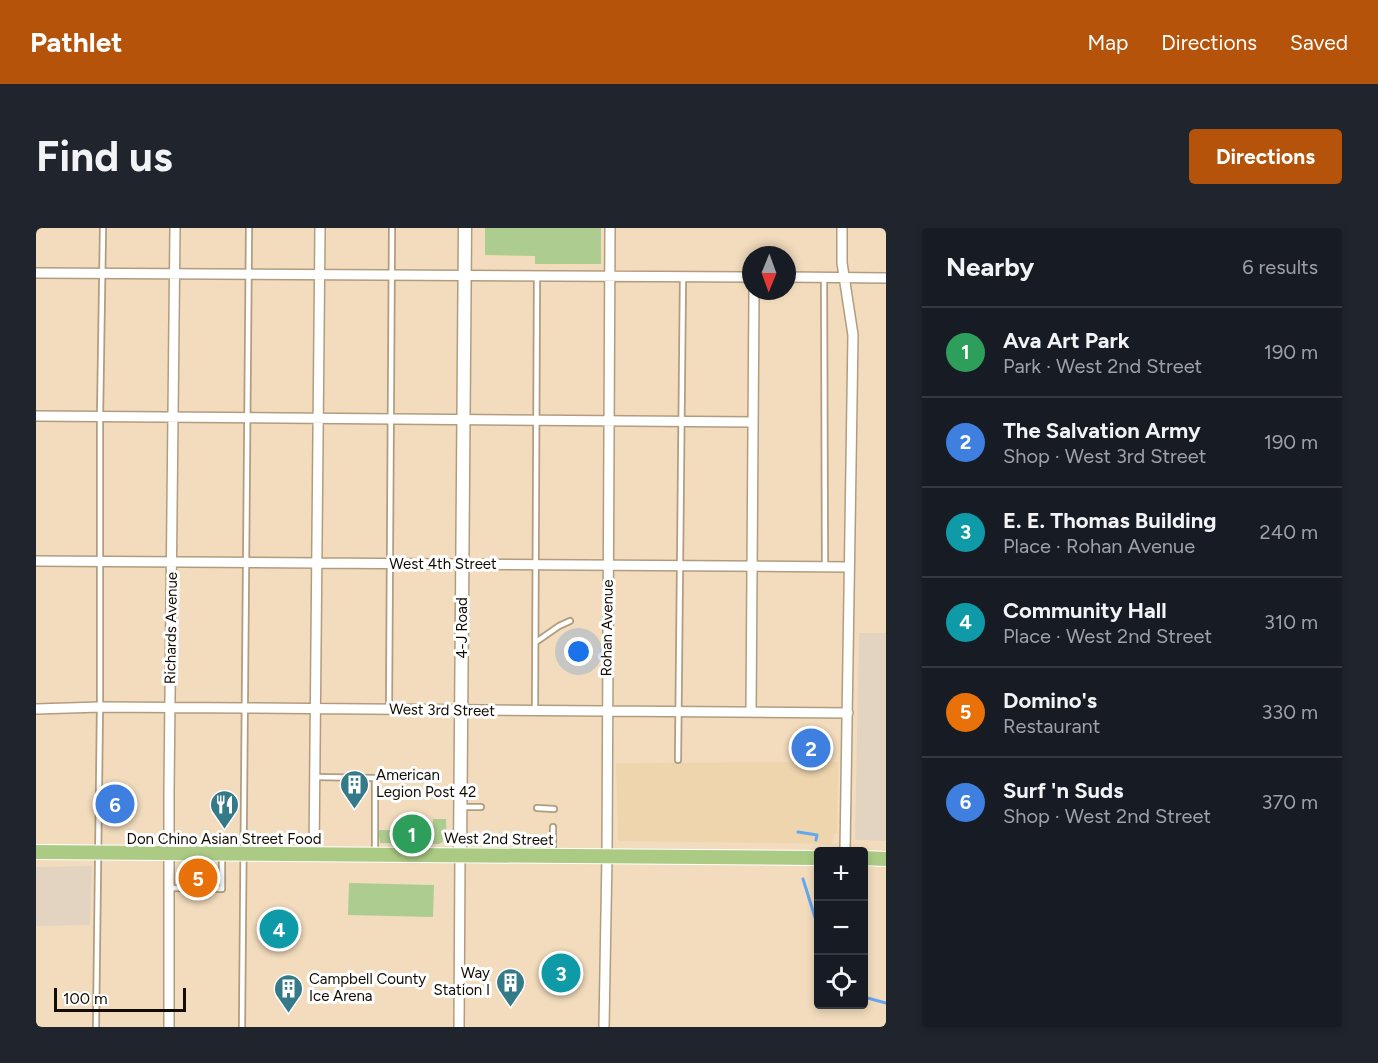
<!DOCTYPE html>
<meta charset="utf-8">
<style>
:root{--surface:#171b24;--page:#20242c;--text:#f1f3f6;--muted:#9ea1a6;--line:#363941;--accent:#b45309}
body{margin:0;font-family:Figtree,sans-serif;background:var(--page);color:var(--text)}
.controls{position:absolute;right:18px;bottom:18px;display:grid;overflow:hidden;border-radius:6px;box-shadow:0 3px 9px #0003}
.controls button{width:54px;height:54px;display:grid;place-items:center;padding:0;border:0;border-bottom:2px solid var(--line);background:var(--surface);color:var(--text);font:30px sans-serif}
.compass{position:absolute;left:706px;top:18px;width:54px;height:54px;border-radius:50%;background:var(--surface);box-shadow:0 3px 9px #0003;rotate:181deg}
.scale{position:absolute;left:18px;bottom:15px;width:132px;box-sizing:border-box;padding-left:6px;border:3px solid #120b02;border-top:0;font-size:16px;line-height:21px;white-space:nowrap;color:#120b02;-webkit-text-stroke:4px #fff;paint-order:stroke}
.you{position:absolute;left:543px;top:424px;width:21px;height:21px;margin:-15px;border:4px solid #fff;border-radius:50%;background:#1a73e8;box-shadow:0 0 0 9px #1a73e833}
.badge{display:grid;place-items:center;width:39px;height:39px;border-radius:50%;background:var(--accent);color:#fff;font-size:20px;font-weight:700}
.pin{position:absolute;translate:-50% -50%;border:3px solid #fff;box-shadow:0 2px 6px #0006}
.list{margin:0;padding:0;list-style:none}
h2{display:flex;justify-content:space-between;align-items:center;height:78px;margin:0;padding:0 24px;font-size:26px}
h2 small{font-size:20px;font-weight:400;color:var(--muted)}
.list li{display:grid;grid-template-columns:39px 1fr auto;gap:18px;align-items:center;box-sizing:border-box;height:90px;padding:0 24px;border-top:2px solid var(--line)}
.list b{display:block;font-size:22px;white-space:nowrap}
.list p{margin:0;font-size:20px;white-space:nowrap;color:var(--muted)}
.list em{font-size:20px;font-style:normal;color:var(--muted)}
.icon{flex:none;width:33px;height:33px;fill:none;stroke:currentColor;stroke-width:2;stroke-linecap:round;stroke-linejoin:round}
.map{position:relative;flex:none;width:850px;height:799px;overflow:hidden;border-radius:6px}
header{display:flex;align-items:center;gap:36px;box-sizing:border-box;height:84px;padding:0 30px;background:var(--accent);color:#fff}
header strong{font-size:28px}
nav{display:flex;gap:33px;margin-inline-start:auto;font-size:21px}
.intro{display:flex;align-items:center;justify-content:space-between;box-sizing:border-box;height:144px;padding:0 36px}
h1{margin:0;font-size:42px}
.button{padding:15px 27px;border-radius:6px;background:var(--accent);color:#fff;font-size:21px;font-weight:700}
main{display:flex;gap:36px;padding:0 36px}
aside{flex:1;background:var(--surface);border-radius:6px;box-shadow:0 3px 9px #0003}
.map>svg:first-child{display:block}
.commercial{fill:#e3d3c1}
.built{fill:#efd5ae}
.green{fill:#adcd90}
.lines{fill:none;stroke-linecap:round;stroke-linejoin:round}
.stream{stroke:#64a7ed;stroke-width:3}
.service-casing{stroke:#b19d7e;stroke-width:8}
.minor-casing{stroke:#b19d7e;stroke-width:12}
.secondary-casing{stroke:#b19d7e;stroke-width:15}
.primary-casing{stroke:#fff;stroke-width:16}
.service{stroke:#fff;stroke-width:4.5}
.minor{stroke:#fff;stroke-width:9}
.secondary{stroke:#fff;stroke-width:12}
.primary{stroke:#abcb85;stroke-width:14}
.labels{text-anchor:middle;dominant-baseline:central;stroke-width:6;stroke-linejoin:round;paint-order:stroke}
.street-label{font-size:15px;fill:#120b02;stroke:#fff}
.poi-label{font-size:15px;fill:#120b02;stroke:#fff;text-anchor:start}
</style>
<header>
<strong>Pathlet</strong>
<nav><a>Map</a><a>Directions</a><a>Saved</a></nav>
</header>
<div class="intro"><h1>Find us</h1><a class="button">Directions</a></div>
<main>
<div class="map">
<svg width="850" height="799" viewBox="0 0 850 799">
<rect width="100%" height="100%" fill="#f2dcbd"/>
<path class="commercial" d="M823,405H850V613L819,612Z
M56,638L54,697L0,698V639Z"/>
<path class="built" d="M802,534L801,605H799L795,616L582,613L580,535Z"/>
<path class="green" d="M449,0H565V36H499V28L449,27Z
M397,591H410C410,601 413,612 403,616L344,615L342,602H361V599L397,600Z
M313,655L398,657L397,689L312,687Z"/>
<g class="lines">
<path class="stream" d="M762,604L781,607L780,612
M767,651L782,699
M828,769L850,775"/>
<defs>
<path id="service" d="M788,49L789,339
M500,414L523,398L534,393
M353,481L356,0
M499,482L501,47
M642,532L647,49
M279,549L339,550V624
M427,579H445
M501,580L518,581
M517,626V599
M134,660L186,661V629
M60,799L64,479V189L67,0
M206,799L213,0"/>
<path id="minor" d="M806,0V35L817,107L809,624
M0,45L715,49
M751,49L850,50
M0,188L717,194
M0,333L813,339
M0,481L64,479L209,480L812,485
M715,484L718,63
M278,626L284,0
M133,799V562L139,0
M423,799L424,627
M568,799L571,628L574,0"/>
<path id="secondary" d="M424,627L429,0"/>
<path id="primary" d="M0,624L782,630
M828,630L850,631"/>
</defs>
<use href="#service" class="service-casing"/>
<use href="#minor" class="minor-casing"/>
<use href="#secondary" class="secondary-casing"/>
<use href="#primary" class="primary-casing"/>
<use href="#service" class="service"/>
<use href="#minor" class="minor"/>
<use href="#secondary" class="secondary"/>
<use href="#primary" class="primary"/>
</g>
<defs>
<symbol id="building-pin" viewBox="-11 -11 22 30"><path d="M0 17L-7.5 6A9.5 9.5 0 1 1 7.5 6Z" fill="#357a88" stroke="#fff"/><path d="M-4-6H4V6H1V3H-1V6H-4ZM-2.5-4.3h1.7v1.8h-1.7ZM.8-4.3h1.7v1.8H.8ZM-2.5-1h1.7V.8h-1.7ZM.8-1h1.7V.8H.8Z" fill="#fff"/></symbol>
<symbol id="restaurant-pin" viewBox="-11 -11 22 30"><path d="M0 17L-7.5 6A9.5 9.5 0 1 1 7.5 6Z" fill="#357a88" stroke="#fff"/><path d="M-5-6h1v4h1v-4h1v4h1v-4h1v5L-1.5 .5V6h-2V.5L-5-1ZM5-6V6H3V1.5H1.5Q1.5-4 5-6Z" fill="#fff"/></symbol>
</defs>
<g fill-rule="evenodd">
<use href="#building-pin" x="302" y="540" width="33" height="45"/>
<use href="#restaurant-pin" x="172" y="560" width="33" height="45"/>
<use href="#building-pin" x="458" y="738" width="33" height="45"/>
<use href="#building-pin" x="236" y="744" width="33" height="45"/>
</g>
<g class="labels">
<g class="street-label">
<text x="407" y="336">West 4th Street</text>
<text transform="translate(135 400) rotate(-89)">Richards Avenue</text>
<text transform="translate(426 400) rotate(-90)">4-J Road</text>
<text transform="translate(571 400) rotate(-89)">Rohan Avenue</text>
<text transform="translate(406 482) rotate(1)">West 3rd Street</text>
<text transform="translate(463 611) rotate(1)">West 2nd Street</text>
</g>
<g class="poi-label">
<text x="340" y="547">American<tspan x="340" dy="17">Legion Post 42</tspan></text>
<text x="188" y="611" text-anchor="middle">Don Chino Asian Street Food</text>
<text x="454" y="745" text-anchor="end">Way<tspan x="454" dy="17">Station I</tspan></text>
<text x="273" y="751">Campbell County<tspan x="273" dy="17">Ice Arena</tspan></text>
</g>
</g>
</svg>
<div class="controls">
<button>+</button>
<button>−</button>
<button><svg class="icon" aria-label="locate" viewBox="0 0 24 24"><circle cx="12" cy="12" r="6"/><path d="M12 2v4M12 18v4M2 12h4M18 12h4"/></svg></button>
</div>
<svg class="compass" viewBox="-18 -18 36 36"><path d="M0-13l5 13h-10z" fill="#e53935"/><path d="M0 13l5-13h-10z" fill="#9ea1a6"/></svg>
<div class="scale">100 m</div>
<div class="you"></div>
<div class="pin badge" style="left:376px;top:606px;background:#2e9e5b">1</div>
<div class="pin badge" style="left:775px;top:520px;background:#3f7fe0">2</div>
<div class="pin badge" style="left:525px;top:745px;background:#0f9aa8">3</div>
<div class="pin badge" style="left:243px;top:701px;background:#0f9aa8">4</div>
<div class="pin badge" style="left:162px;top:650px;background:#e8710a">5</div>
<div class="pin badge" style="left:79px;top:576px;background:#3f7fe0">6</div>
</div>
<aside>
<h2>Nearby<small>6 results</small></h2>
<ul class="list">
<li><span class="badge" style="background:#2e9e5b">1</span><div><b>Ava Art Park</b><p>Park · West 2nd Street</p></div><em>190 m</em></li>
<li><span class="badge" style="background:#3f7fe0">2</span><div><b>The Salvation Army</b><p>Shop · West 3rd Street</p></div><em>190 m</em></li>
<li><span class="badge" style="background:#0f9aa8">3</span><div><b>E. E. Thomas Building</b><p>Place · Rohan Avenue</p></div><em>240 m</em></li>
<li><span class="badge" style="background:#0f9aa8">4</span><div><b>Community Hall</b><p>Place · West 2nd Street</p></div><em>310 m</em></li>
<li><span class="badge" style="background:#e8710a">5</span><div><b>Domino's</b><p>Restaurant</p></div><em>330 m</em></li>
<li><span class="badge" style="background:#3f7fe0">6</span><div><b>Surf 'n Suds</b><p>Shop · West 2nd Street</p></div><em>370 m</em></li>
</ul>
</aside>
</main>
